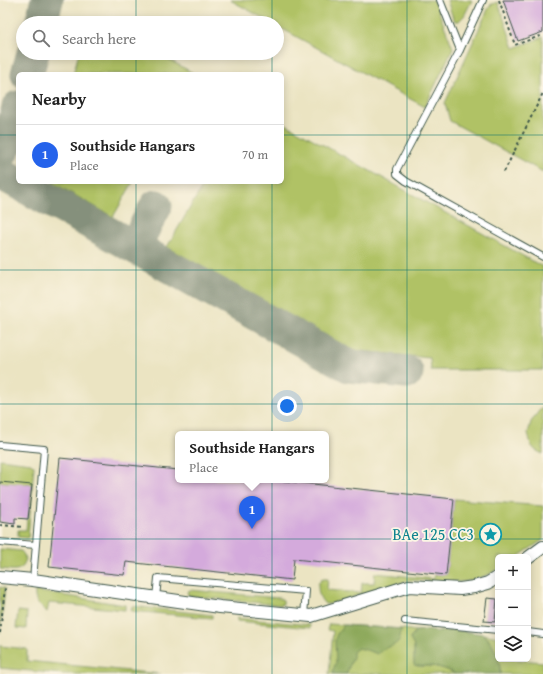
<!DOCTYPE html>
<meta charset="utf-8">
<style>
:root{--surface:#fff;--page:#f6f6f6;--text:#222;--muted:#767676;--line:#e0e0e0;--accent:#2563eb}
body{margin:0;font-family:"Gentium Book Plus",serif;background:var(--page);color:var(--text)}
.controls{position:absolute;right:12px;bottom:12px;display:grid;overflow:hidden;border-radius:6px;box-shadow:0 2px 10px #0003}
.controls button{width:36px;height:36px;display:grid;place-items:center;padding:0;border:0;border-bottom:1px solid var(--line);background:var(--surface);color:var(--text);font:20px sans-serif}
.you{position:absolute;left:287px;top:406px;width:14px;height:14px;margin:-10px;border:3px solid #fff;border-radius:50%;background:#1a73e8;box-shadow:0 0 0 6px #1a73e833}
.badge{display:grid;place-items:center;width:26px;height:26px;border-radius:50%;background:var(--accent);color:#fff;font-size:13px;font-weight:700}
.pin{position:absolute;translate:-50% -33px;filter:drop-shadow(0 1px 2px #0008)}
.pin::after{content:'';position:absolute;top:21px;width:14px;height:12px;background:inherit;clip-path:polygon(0 0,100% 0,50% 100%)}
.popup{position:absolute;left:175px;top:431px;width:154px;height:52px;box-sizing:border-box;display:grid;place-content:center;border-radius:6px;background:var(--surface);filter:drop-shadow(0 1px 3px #0005);font-size:13px;white-space:nowrap;color:var(--muted)}
.popup b{font-size:15px;color:var(--text)}
.popup::after{content:'';position:absolute;left:50%;top:100%;margin-left:-8px;border:8px solid transparent;border-top-color:var(--surface)}
.list{margin:0;padding:0;list-style:none}
h2{display:flex;justify-content:space-between;align-items:center;height:52px;margin:0;padding:0 16px;font-size:17px}
h2 small{font-size:13px;font-weight:400;color:var(--muted)}
.list li{display:grid;grid-template-columns:26px 1fr auto;gap:12px;align-items:center;box-sizing:border-box;height:60px;padding:0 16px;border-top:1px solid var(--line)}
.list b{display:block;font-size:15px;white-space:nowrap}
.list p{margin:0;font-size:13px;white-space:nowrap;color:var(--muted)}
.list em{font-size:13px;font-style:normal;color:var(--muted)}
.icon{flex:none;width:22px;height:22px;fill:none;stroke:currentColor;stroke-width:2;stroke-linecap:round;stroke-linejoin:round}
.map{position:relative;flex:none;width:543px;height:674px;overflow:hidden}
.search{position:absolute;background:var(--surface);box-shadow:0 2px 10px #0003;left:16px;top:16px;width:268px;height:44px;display:flex;align-items:center;gap:10px;box-sizing:border-box;padding:0 14px;border-radius:22px;color:var(--muted);font-size:15px}
.panel{position:absolute;background:var(--surface);box-shadow:0 2px 10px #0003;left:16px;top:72px;width:268px;height:112px;border-radius:6px}
.map>svg:first-child{display:block}
.green{fill:#b0c265;stroke:#68804c}
.forest{fill:#8ca85a;stroke:#567247}
.lines{fill:none;stroke-linecap:round;stroke-linejoin:round}
.taxiway{stroke:#85907b;stroke-width:33}
.building{fill:#d4aadc}
.service-casing{stroke:#3e5649;stroke-width:8}
.minor-casing{stroke:#3e5649;stroke-width:14}
.path{stroke:#3e5649;stroke-width:2;stroke-dasharray:3 3;stroke-linecap:butt}
.service{stroke:#fff;stroke-width:6}
.minor{stroke:#fff;stroke-width:12}
.grid{fill:none;stroke:#0f766e;stroke-width:1;stroke-opacity:0.55}
.labels{text-anchor:middle;dominant-baseline:central;stroke-width:3.5;stroke-linejoin:round;paint-order:stroke}
.culture-label{font-size:16px;fill:#0d838f;stroke:#fcf5e5;text-anchor:end}
</style>
<div class="map">
<svg width="543" height="674" viewBox="0 0 543 674">
<rect width="100%" height="100%" fill="#fcf5e5"/>
<filter id="ink" filterUnits="userSpaceOnUse"><feTurbulence type="fractalNoise" baseFrequency=".025" numOctaves="2"/><feDisplacementMap in="SourceGraphic" scale="8" xChannelSelector="R" yChannelSelector="G"/><feConvolveMatrix kernelMatrix="1 2 1 2 8 2 1 2 1" color-interpolation-filters="sRGB"/></filter>
<filter id="wash" filterUnits="userSpaceOnUse"><feTurbulence type="fractalNoise" baseFrequency=".012" numOctaves="4" result="noise"/><feDisplacementMap in="SourceGraphic" scale="16" xChannelSelector="R" yChannelSelector="G"/><feGaussianBlur stdDeviation="0.9" result="paint"/><feColorMatrix in="noise" values="0 0 0 0 0 0 0 0 0 0 0 0 0 0 0 0 0 1.4 0 .05"/><feComposite in="paint" operator="in"/></filter>
<g filter="url(#wash)">
<rect width="100%" height="100%" fill="#ebe4c2"/>
<path class="green" d="M230,0H434L453,48L425,107L277,26V23H272Z
M447,0H472L464,16L459,21H455L453,18Z
M498,2L514,48L543,37V172L450,121L445,103L490,5Z
M79,53H157L195,74H73Z
M282,122L543,267V370H431L430,358L351,350L167,247L205,182H282Z
M52,182H133L113,217Z
M543,407V454L535,450L531,445L528,433L531,422L541,408Z
M0,459L31,463L34,466L28,538L18,537V530H26L27,519L28,518L32,485L0,482Z
M454,499L543,506V540L517,557H498V569L490,574L470,581L458,582L410,580L329,604H325C319,598 318,592 318,584L322,579H328L327,590L361,593L362,583H374L375,573L434,579L435,574L446,575Z
M0,549L21,551C27,557 27,568 16,570C12,571 5,569 0,569Z
M0,587L5,588L0,633Z
M190,590L279,598L283,600V604L280,605L190,596L188,595L187,592Z
M35,591L125,605V610L49,603L47,612C39,605 34,603 35,591Z
M132,606L212,615V618L131,611Z
M18,611L27,612L26,629L16,628Z
M237,618L310,625V628L237,621Z
M329,624L404,629L415,631L410,639L414,646V665C422,667 423,666 430,666C437,666 450,670 455,674H329L333,631L327,630Z
M484,634L498,637V658L491,642Z
M0,646L27,649V661L160,674H62L0,668Z
M498,659H510L543,662V674H500V669Z"/>
<path class="forest" d="M344,625L401,629C400,644 398,643 386,648C383,649 380,651 378,654C371,652 365,649 358,648L353,652V657L347,672V674H333V670L336,662L335,640L337,634Z
M426,630L437,632L454,630L484,634C494,646 501,659 500,674H455C450,670 437,666 430,666C423,666 422,667 414,665V646L410,639L415,631Z"/>
<g class="lines">
<path class="taxiway" d="M41,23L47,0
M27,74L33,53
M0,155L10,139L18,107
M0,173L349,366L407,372
M134,247L156,206"/>
</g>
<g id="blocks">
<path class="building" d="M503,0H543V32L518,41Z
M60,458L178,470V480H275L454,499L446,575L294,559L292,580L126,562L124,575L49,567Z
M0,482L32,485L28,519L15,518V524L0,522Z
M487,598L497,599L495,622L484,621Z"/>
</g>
</g>
<g filter="url(#ink)">
<use href="#blocks" fill-opacity="0" stroke="#3e5649" stroke-width="1"/>
<g class="lines">
<defs>
<path id="service" d="M440,0L460,50
M483,0L460,50L397,169V174L406,181L543,257
M0,445L44,449L33,580
M0,542L36,545
M156,598L158,578L306,591L304,615
M405,621L498,630
M528,632L543,634"/>
<path id="minor" d="M528,558L543,547
M0,577L33,580L220,607L311,616L409,586L460,589L474,587L488,583L498,577"/>
</defs>
<use href="#service" class="service-casing"/>
<use href="#minor" class="minor-casing"/>
<path class="path" d="M499,0L515,45L543,35
M504,172L543,93
M0,525L23,527
M0,633L5,588"/>
<use href="#service" class="service"/>
<use href="#minor" class="minor"/>
</g>
</g>
<path class="grid" d="M136,0V23M272,0V23M407,0V674M136,53V74M272,53V74M0,135H18M282,135H543M136,182V674M272,182V674M0,270H543M0,404H543M0,539H543"/>
<defs>
<symbol id="sight-ring" viewBox="-11 -11 22 22"><circle r="9.5" fill="#fcf5e5" stroke="#0f9aa8" stroke-width="1.5"/><path d="M0-6L1.8-2.2L6-1.7L2.9 1.2L3.7 5.4L0 3.3L-3.7 5.4L-2.9 1.2L-6-1.7L-1.8-2.2Z" fill="#0f9aa8"/></symbol>
</defs>
<g fill-rule="evenodd">
<use href="#sight-ring" x="478" y="522" width="25" height="25"/>
</g>
<g class="labels">
<g class="culture-label">
<text x="474" y="534">BAe 125 CC3</text>
</g>
</g>
</svg>
<div class="controls">
<button>+</button>
<button>−</button>
<button><svg class="icon" aria-label="layers" viewBox="0 0 24 24"><path d="M12 4l9 5-9 5-9-5zM3 14l9 5 9-5"/></svg></button>
</div>
<div class="you"></div>
<div class="pin badge" style="left:252px;top:529px">1</div>
<div class="popup"><b>Southside Hangars</b>Place</div>
<div class="search"><svg class="icon" aria-label="search" viewBox="0 0 24 24"><circle cx="10" cy="10" r="6"/><path d="M15 15l6 6"/></svg>Search here</div>
<section class="panel">
<h2>Nearby<small></small></h2>
<ul class="list">
<li><span class="badge">1</span><div><b>Southside Hangars</b><p>Place</p></div><em>70 m</em></li>
</ul>
</section>
</div>
